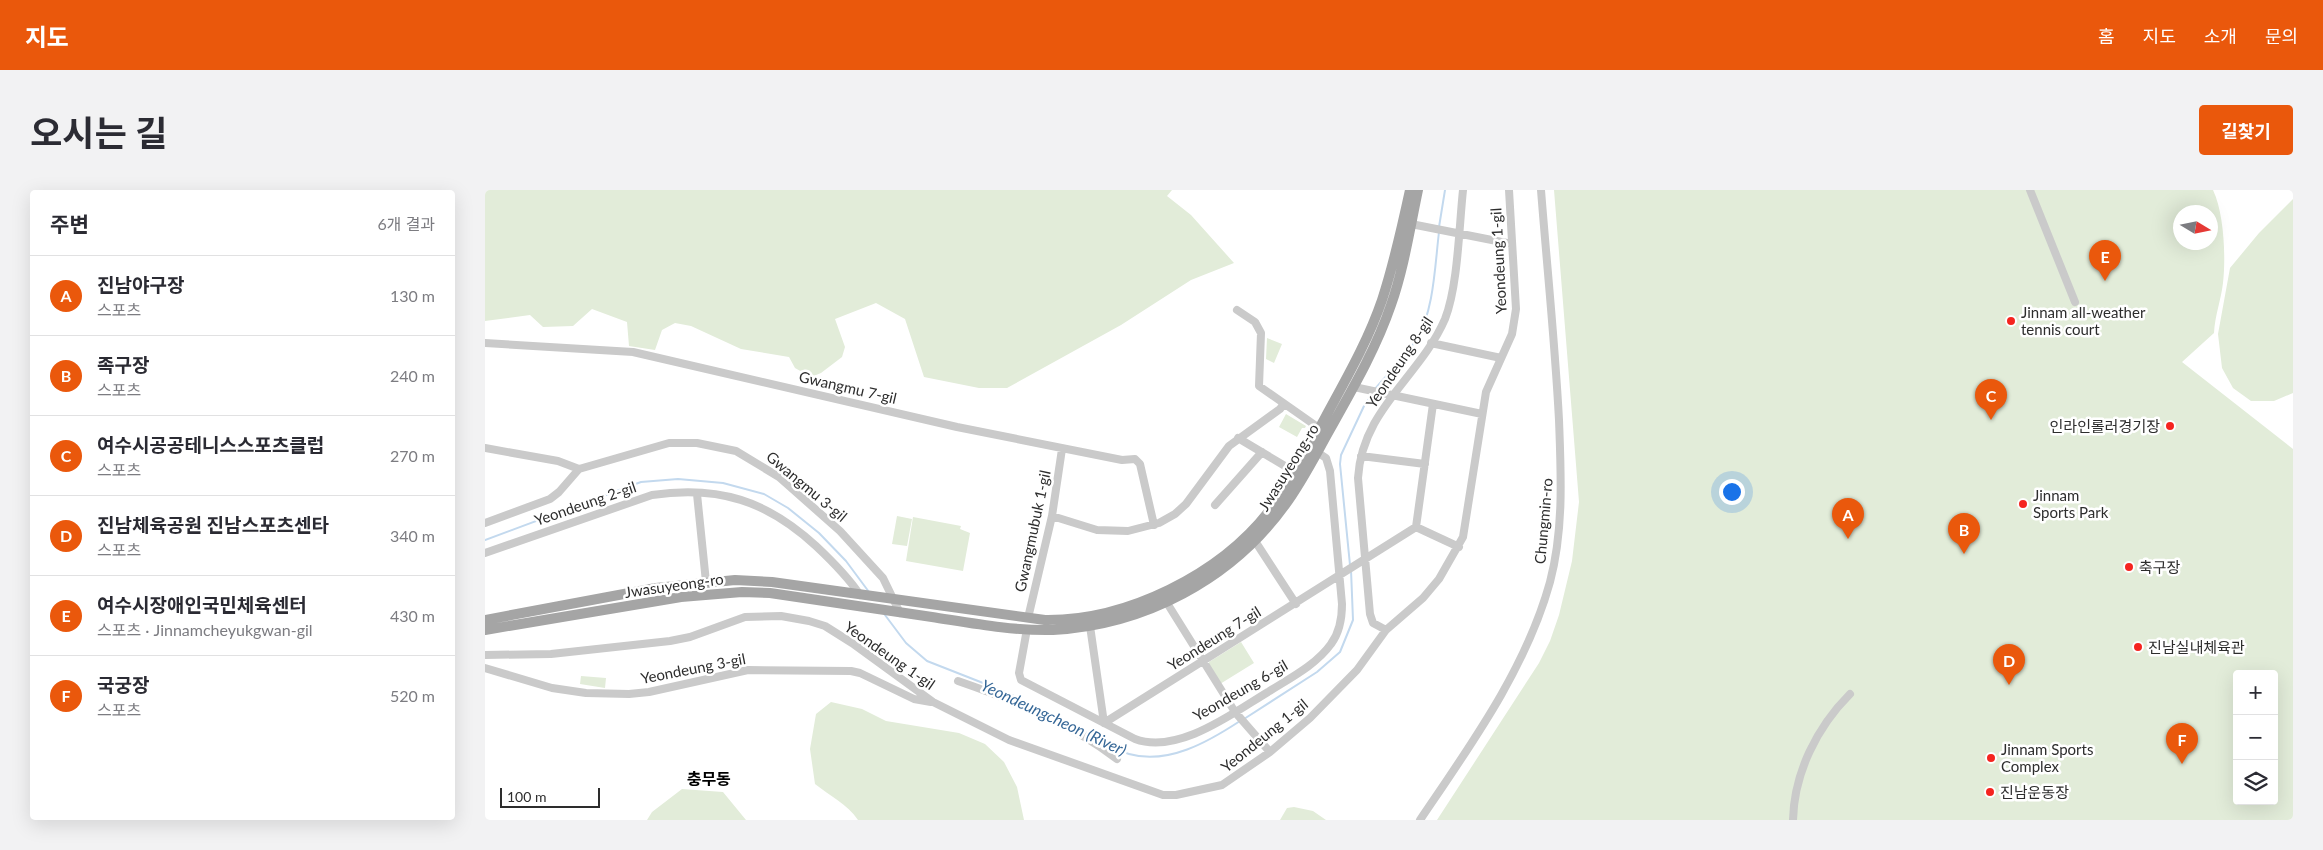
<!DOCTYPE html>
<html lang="ko">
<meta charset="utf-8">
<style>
:root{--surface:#fff;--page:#f2f2f3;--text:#2b2b33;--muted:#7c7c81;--line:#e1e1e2;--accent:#ea580c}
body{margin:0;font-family:Lato,"Noto Sans KR",sans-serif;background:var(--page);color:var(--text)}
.controls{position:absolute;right:15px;bottom:15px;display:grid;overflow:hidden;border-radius:5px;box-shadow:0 5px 20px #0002}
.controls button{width:45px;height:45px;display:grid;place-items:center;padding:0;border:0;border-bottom:1px solid var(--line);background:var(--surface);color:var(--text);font:25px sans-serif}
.compass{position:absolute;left:1688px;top:15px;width:45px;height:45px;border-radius:50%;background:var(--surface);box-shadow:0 5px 20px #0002;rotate:100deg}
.scale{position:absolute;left:15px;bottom:12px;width:100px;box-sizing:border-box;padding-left:5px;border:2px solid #2d2d2d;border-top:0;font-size:14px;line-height:18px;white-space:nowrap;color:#2d2d2d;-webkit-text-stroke:4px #fff;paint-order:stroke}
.you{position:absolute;left:1246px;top:301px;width:18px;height:18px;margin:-12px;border:4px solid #fff;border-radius:50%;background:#1a73e8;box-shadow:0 0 0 8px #1a73e833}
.badge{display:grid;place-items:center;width:32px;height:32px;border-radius:50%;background:var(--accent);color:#fff;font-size:16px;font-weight:700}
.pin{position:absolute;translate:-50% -41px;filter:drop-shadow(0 1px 2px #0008)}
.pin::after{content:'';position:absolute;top:26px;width:18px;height:15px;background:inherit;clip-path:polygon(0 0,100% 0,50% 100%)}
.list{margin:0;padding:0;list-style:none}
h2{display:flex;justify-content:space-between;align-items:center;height:65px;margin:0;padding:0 20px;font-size:21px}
h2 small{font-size:16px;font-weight:400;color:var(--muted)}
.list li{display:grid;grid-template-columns:32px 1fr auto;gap:15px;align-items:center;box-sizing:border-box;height:80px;padding:0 20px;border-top:1px solid var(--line)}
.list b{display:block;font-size:19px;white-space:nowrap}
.list p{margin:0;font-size:16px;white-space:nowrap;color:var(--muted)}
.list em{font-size:16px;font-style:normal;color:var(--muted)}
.icon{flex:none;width:28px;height:28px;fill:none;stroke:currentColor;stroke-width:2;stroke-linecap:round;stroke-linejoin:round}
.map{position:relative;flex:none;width:1808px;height:630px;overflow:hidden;border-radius:5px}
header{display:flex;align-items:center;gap:30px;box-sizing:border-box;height:70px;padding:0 25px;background:var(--accent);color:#fff}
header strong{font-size:24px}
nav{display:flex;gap:28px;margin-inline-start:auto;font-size:18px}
.intro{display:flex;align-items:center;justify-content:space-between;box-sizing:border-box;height:120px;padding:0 30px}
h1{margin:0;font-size:35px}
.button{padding:12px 22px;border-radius:5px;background:var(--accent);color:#fff;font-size:18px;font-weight:700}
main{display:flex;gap:30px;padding:0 30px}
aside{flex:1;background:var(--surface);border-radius:5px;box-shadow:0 5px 20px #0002}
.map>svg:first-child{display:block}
.green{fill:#e2ecd9;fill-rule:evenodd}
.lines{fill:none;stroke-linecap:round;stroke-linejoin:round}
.stream{stroke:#c3d9ee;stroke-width:2}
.minor{stroke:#cacaca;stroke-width:8}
.major{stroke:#a5a5a5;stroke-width:10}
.poi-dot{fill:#f5241f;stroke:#fff;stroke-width:2}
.labels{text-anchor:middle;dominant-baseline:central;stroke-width:5;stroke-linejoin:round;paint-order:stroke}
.street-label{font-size:15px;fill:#2d2d2d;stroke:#fff}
.poi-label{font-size:15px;fill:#2d2d2d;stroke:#fff;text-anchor:start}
.water-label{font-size:16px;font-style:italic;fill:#346696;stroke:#fff}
.neighbourhood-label{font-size:16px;font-weight:bold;fill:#000;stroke:#fff}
</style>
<header>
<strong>지도</strong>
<nav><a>홈</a><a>지도</a><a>소개</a><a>문의</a></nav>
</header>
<div class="intro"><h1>오시는 길</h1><a class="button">길찾기</a></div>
<main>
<aside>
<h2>주변<small>6개 결과</small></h2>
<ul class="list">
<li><span class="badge">A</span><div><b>진남야구장</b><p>스포츠</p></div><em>130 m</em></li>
<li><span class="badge">B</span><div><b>족구장</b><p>스포츠</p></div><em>240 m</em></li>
<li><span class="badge">C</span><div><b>여수시공공테니스스포츠클럽</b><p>스포츠</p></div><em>270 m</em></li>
<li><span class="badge">D</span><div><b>진남체육공원 진남스포츠센타</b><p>스포츠</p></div><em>340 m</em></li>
<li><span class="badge">E</span><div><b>여수시장애인국민체육센터</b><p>스포츠 · Jinnamcheyukgwan-gil</p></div><em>430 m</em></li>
<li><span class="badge">F</span><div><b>국궁장</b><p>스포츠</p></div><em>520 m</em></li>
</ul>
</aside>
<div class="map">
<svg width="1808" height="630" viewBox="0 0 1808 630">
<rect width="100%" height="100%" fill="#fff"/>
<path class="green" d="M0,0H687L682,6L706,25L749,73L706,90L636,135L522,198H494L439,187L420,129L391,113L350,129L360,157L357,167L336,183L326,187L310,178L304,167L256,159L206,136L190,133L177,140L170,160L144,156L142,132L107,119L88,136L58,137L45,125L0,131Z
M1069,0H1728C1739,23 1741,67 1738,93C1736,110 1730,125 1729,143L1697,172L1808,259V630H952L1054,473L1065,451L1074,425L1087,371L1094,312ZM1696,22H1726V52H1696ZM1752,484H1789V611H1752Z
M1808,9V203L1789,211H1766L1748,198L1737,178L1733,144L1745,78L1774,43Z
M782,148L797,154L789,173L781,169Z
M801,224L821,236L820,238H817L812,247L794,237Z
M412,326L427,329L422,356L407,354Z
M428,327L476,336L475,339L485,343L478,381L421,371Z
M756,452L769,473L735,494L724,476V472Z
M96,486L121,488L120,498L95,494Z
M346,512L377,519L401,531L474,543L500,554L519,572L532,597L539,630H373C362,614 345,606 330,594L325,559L331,524Z
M197,599L238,602L261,630H162L167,622Z
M809,617L828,621L841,630H795L802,618Z"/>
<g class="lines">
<path class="stream" d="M954,37L960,0
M890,199C904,182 921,167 932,148C949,121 950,74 954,42
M0,350L156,292L193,289L238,293L279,304L303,318L334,343L361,371L384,402
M865,375L855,274L856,265L879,216L888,203
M400,425L421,453L442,471L521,502L554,519
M759,529L832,482L855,462L868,430L866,380
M596,540C611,548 627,559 644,564C683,575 723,552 755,531"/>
<path class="minor" d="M1545,0L1590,112
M921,33L1027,54
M752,120L770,132L776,143L774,196L834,238
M0,153L148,162L472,237L637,270L650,269L655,274L669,335
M946,153L1016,168
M869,197L997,224
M753,248L810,282
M0,258L73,271L94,279L184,253H212L251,261L294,287L355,341L398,388L415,423
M876,266L940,274
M212,304L221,392
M730,315L777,262
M567,326L612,340L643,341L674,333L690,324L701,314L744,256L795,219L798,215
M0,333L65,309L74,302L94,279
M931,337L974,357
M770,351L811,414
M0,363L167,305C234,295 282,311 331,356C347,371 363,387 375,405
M682,413L750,522L785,562
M543,428L567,326L577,259
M605,436L619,533
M542,439L534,483L536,490L650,549C693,565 748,523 783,502C805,488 831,475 846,454C855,442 857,428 857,414L845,281L841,268L832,262
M901,440L888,433L885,424L873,288C877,219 935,187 960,129C973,96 974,37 978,0
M0,465L66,464L185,451L205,447L260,427L296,426L324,431L340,436L367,453L448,512L524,550L678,605H691L737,595L785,562L825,528L872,480L901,440L938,408L954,389L978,347L1001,202L1027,144L1031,119L1024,0
M0,478L67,498L101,503L144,504L164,502L263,480L366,481L375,483L429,509L446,512
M473,491C528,510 585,533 632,569
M619,533L931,337L948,214
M935,630C985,556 1041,479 1065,392C1079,339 1076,284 1074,230C1070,153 1062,77 1056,0
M1308,630C1309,583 1332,537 1365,504"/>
<path class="major" d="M0,430L171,398L250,390L287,392L560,430C641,431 735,385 785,320C807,291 824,258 841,226C861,189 883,151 897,110C909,74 917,37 925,0
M0,440L196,407L257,402L285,403C339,411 393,419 447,427C486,433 528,441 568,440C660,435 747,389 800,315C817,292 830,266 844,241C867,200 891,159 906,115C919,78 925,38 933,0"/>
</g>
<g class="poi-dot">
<circle cx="1526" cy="131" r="5"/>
<circle cx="1685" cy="236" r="5"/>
<circle cx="1538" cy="314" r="5"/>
<circle cx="1644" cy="377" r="5"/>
<circle cx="1653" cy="457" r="5"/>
<circle cx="1506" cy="568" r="5"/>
<circle cx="1505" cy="602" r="5"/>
</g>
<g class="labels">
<g class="street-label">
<text transform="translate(1013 71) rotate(-93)">Yeondeung 1-gil</text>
<text transform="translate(914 172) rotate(-56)">Yeondeung 8-gil</text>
<text transform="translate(363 197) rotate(13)">Gwangmu 7-gil</text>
<text transform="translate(803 277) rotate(-58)">Jwasuyeong-ro</text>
<text transform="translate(322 296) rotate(40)">Gwangmu 3-gil</text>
<text transform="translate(100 313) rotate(-19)">Yeondeung 2-gil</text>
<text transform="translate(1058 331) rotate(-85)">Chungmin-ro</text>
<text transform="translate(547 341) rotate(-78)">Gwangmubuk 1-gil</text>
<text transform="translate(189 395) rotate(-8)">Jwasuyeong-ro</text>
<text transform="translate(729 448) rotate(-32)">Yeondeung 7-gil</text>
<text transform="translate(405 465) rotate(35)">Yeondeung 1-gil</text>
<text transform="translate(208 478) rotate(-11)">Yeondeung 3-gil</text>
<text transform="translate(755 500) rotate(-30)">Yeondeung 6-gil</text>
<text transform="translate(779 545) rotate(-39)">Yeondeung 1-gil</text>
</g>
<g class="poi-label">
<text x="1536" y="122">Jinnam all-weather<tspan x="1536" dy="17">tennis court</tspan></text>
<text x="1675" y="236" text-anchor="end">인라인롤러경기장</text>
<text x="1548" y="305">Jinnam<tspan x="1548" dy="17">Sports Park</tspan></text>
<text x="1654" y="377">축구장</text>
<text x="1663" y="457">진남실내체육관</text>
<text x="1516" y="559">Jinnam Sports<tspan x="1516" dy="17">Complex</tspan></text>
<text x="1515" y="602">진남운동장</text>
</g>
<g class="water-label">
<text transform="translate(569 527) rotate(25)">Yeondeungcheon (River)</text>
</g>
<g class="neighbourhood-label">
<text x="224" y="588">충무동</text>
</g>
</g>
</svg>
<div class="controls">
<button>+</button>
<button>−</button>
<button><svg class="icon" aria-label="layers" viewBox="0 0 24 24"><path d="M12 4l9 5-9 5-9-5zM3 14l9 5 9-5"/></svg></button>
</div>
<svg class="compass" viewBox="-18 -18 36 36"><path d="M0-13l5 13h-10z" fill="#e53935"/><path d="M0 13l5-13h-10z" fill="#7c7c81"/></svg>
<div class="scale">100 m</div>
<div class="you"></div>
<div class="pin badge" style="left:1363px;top:349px">A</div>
<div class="pin badge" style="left:1479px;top:364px">B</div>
<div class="pin badge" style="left:1506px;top:230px">C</div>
<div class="pin badge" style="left:1524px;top:495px">D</div>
<div class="pin badge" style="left:1620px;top:91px">E</div>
<div class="pin badge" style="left:1697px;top:574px">F</div>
</div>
</main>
